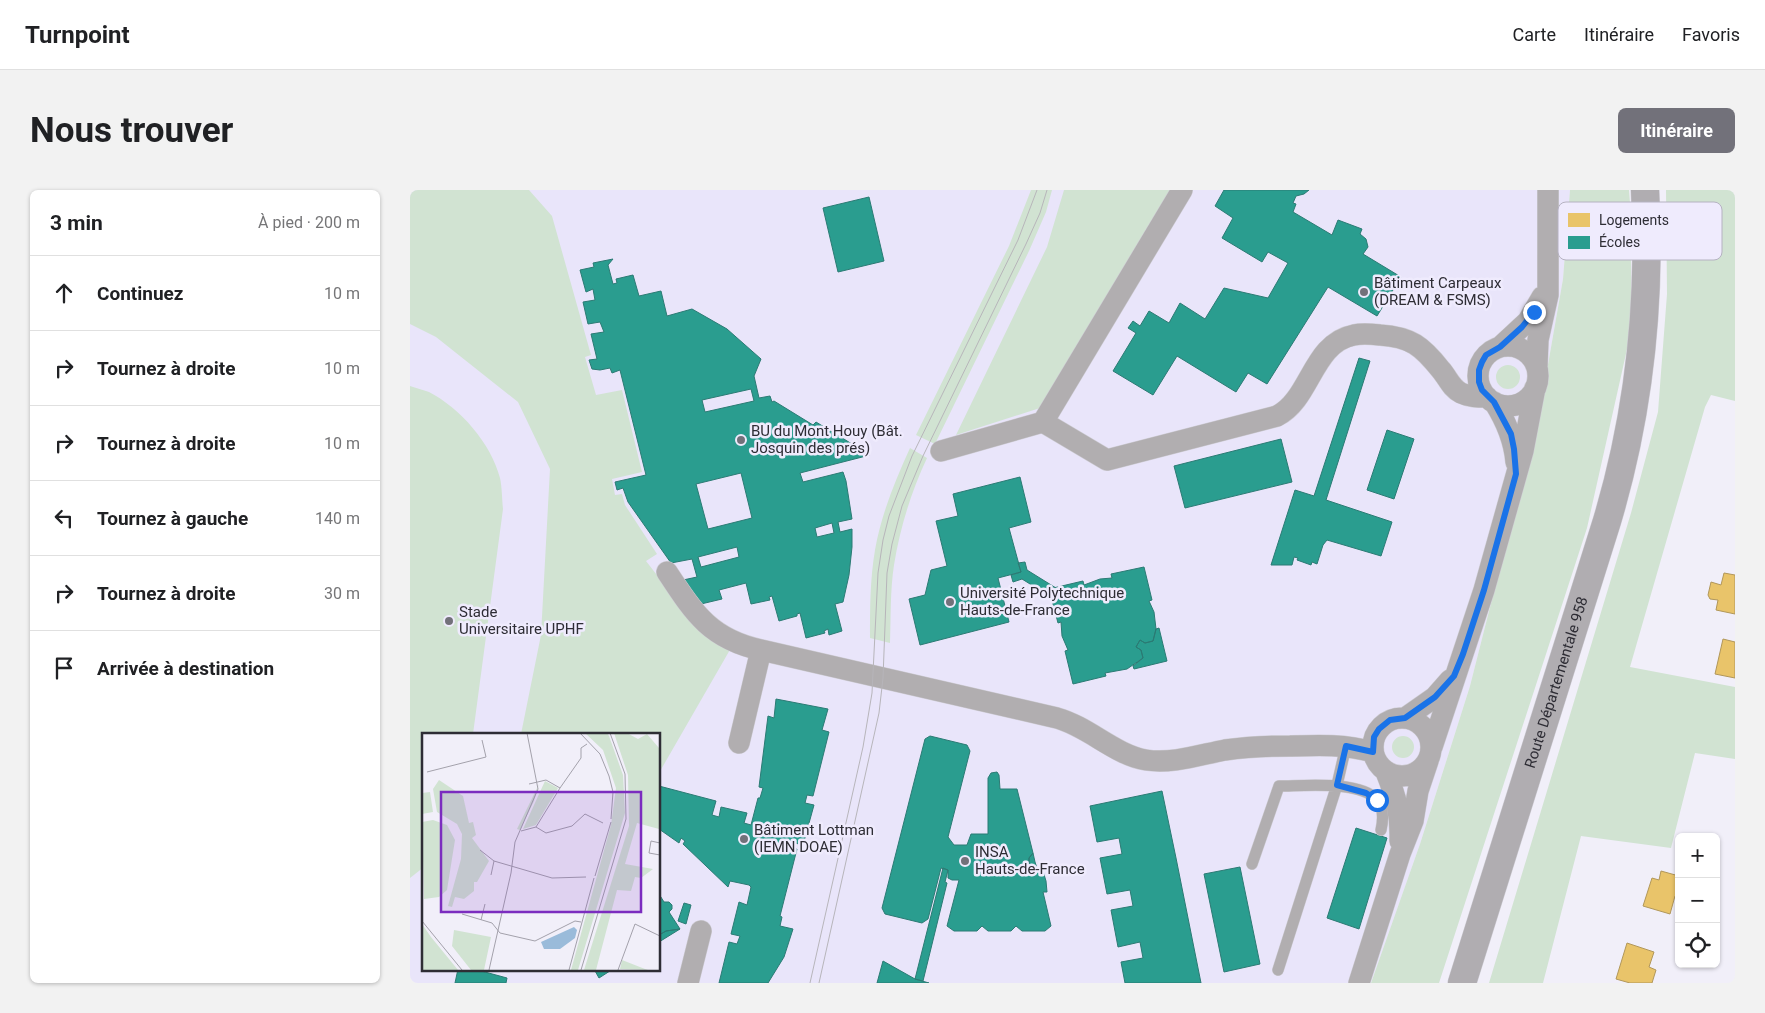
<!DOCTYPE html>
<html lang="fr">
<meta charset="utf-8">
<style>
:root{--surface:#fff;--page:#f2f2f2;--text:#202124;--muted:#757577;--line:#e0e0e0;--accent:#72717a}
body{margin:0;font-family:Roboto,sans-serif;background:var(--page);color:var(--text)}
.controls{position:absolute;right:15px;bottom:15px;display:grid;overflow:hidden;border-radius:8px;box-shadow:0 1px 4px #0004}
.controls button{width:45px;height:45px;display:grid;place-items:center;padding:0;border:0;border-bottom:1px solid var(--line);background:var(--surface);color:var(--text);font:25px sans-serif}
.stop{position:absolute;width:15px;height:15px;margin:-11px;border:4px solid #1a73e8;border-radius:50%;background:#fff}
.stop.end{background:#1a73e8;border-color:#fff;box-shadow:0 1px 5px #0008}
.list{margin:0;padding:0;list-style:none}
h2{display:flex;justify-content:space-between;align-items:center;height:65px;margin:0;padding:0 20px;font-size:21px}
h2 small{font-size:16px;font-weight:400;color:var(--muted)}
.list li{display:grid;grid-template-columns:32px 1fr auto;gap:15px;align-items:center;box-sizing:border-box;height:75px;padding:0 20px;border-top:1px solid var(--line)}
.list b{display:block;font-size:19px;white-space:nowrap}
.list em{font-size:16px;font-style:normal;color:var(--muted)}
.icon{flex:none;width:28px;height:28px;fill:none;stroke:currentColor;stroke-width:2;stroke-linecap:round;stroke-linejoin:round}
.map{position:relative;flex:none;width:1325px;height:793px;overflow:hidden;border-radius:8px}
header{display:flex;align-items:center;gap:30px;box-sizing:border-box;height:70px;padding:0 25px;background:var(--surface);border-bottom:1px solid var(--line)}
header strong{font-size:24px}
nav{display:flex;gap:28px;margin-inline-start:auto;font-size:18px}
.intro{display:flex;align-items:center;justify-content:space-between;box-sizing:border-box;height:120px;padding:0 30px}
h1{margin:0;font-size:35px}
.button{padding:12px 22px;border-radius:8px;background:var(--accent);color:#fff;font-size:18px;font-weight:700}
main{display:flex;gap:30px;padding:0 30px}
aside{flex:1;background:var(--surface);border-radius:8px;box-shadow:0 1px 4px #0004}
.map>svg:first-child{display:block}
.built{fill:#e9e5fa;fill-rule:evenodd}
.green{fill:#d1e3d2}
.homes{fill:#e9c46a;stroke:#b1975a}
.schools{fill:#2a9d8f;stroke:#2b7b74;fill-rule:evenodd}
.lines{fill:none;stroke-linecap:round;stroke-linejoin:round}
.service-casing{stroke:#cfcdd5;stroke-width:12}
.minor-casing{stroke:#cfcdd5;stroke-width:22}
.secondary-casing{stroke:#cfcdd5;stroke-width:29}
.service{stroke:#b1aeb0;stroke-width:11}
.minor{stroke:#b1aeb0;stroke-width:21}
.secondary{stroke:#b0adb1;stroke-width:28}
.tram{stroke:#b7b5ba;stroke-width:1}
.route{stroke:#1a73e8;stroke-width:6}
.poi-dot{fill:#72717a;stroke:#efebfd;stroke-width:2}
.labels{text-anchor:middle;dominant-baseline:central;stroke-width:5;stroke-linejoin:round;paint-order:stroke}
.poi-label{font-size:15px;fill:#2e2d35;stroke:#efebfd;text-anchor:start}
.street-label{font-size:15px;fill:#2e2d35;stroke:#efebfd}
.inset-road{fill:none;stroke:#a3a1ab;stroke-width:1}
.view{fill:#7b2cbf;fill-opacity:0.15;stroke:#7b2cbf;stroke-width:2.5}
.inset-edge{fill:none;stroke:#2e2d35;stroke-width:2.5}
.key{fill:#efebfd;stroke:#b5b2c1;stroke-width:1}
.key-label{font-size:14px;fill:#2e2d35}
</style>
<header>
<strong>Turnpoint</strong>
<nav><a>Carte</a><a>Itinéraire</a><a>Favoris</a></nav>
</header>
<div class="intro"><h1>Nous trouver</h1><a class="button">Itinéraire</a></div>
<main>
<aside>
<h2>3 min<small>À pied · 200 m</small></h2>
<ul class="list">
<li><svg class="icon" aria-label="ahead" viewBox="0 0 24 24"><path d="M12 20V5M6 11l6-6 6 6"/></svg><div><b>Continuez</b></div><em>10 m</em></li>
<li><svg class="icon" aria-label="right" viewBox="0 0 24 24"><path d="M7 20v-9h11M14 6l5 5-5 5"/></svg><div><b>Tournez à droite</b></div><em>10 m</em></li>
<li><svg class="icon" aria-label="right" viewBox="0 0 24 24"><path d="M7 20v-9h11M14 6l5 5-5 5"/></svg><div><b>Tournez à droite</b></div><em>10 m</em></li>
<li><svg class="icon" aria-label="left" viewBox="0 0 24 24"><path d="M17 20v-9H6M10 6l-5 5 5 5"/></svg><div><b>Tournez à gauche</b></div><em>140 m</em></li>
<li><svg class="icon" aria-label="right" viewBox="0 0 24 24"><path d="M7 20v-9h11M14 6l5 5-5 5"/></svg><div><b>Tournez à droite</b></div><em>30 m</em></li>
<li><svg class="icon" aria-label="arrive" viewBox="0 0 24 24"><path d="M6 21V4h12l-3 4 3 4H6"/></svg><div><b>Arrivée à destination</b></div></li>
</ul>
</aside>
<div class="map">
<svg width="1325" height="793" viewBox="0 0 1325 793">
<rect width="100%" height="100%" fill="#f1eff9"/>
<path class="built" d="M0,0H1160L1153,89L1130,220L1060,496L1010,654L961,793H0ZM14,544H249V779H14Z"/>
<path class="green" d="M0,0H119L142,26L181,165L175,167L186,205L212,200L232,282L202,289L205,305L212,304L215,315L247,364L236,371L271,416L321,458L249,583V544H111L131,445L140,279L108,212L26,147L0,134Z
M621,0H642L636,22L619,61L525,254L506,245L599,56Z
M654,0H760L630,218L546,245L637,57Z
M1160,0H1219L1220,13L1222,137L1177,338L1029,793H961L1010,654L1060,496L1130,220L1153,89Z
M1256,0H1325V211L1301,205L1295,217L1220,477L1325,497V569L1285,563L1261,658L1171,646L1133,793H1079L1221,323L1248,222L1257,104Z
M1086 187a12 12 0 1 1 24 0a12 12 0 1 1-24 0Z
M0,196C6,198 13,200 19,202C50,218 81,253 90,288C92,297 92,309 93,319L63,544H14V677L0,688Z
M500,258L517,268C501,302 490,338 484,375C480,401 481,427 480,453L460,448C460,419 460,389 465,360C471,325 485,291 500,258Z
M982 557a11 11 0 1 1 22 0a11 11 0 1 1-22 0Z"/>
<path class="homes" d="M1314,383L1325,385V424L1306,420L1308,410L1300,409L1298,405L1301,392L1311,395Z
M1313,449L1325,452V488L1305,484Z
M1251,681L1269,686V707L1265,706L1260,724L1233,716L1242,688L1249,690Z
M1217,753L1244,762L1239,777L1246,780L1242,793H1220L1206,789Z"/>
<path class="schools" d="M814,0H899L894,4L886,6L883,13L886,14L883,22L922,45L928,30L952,39L950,44L956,49L958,57L953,64L991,87L967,126L918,97L857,194L838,183L826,202L767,166L743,205L703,181L726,143L718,138L723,131L730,136L739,121L759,133L770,113L795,129L814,98L858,108L878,73L858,62L852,72L812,48L823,28L805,16Z
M459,7L474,71L428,82L413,18Z
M203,69L198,75L203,94L207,93L206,89L223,85L229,106L251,101L257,126L282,119L317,139L351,169L344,186L349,208L360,206L362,212L364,211L403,235L406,232L460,265L390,283L393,292L433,282L436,291L442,329L428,332L430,342L442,339V357L439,385L433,412L425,414L432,441L419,445L418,439L414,441L415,443L396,448L390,423L387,424V426L369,431L362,406L359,407L360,410L341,414L336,393L309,400L312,409L291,414L273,390L287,387L282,369L261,373L218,312L213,298L207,300L205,292L236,285L210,180L202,183L200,178L190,180L182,179L179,170L187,169L181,144L194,142L190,132L178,134L173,112L185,110L183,99L176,102L170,80L184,77L183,73ZM341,199L344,211L295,222L292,210ZM331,283L342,328L298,339L286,294ZM422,333L424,343L407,347L405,338ZM327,357L329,367L291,377L288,367Z
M949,168L960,171L916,310L982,332L971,366L917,350L913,355L907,374L902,372L901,375L887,370L888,368L884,367L882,375H861L885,300L904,306Z
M977,240L1004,249L984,309L957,300Z
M871,249L882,292L775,318L764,276Z
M610,287L621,332L599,338L611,382L588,388L599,432L510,455L499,409L515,405L521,380L537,376L526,331L548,326L543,304Z
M615,372L617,380L646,398L639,399L641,407L612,389L603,392L601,385L611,382L608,373Z
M734,377L742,410L739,411L744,422L746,439L743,451L735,453L730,450L726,457L731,460L733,468L717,479L695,483L696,486L663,494L655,461L658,460L652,446L651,432L648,433L639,399L673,391L674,395L690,389L702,388L701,384Z
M749,438L757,471L724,479L723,476L733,468L731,460L726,457L730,450L735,453L743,451L746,439Z
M366,509L418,519L412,540L419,542L403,606L397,605L395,613L404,615L393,655L385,653L384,658L387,659L370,726L372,727L370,736L383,739L374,767L358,793H309L319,752L327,754L330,746L321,744L329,712L337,715L341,697L339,695L320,691L318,697L273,654L275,651L271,648L269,653L249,639V596L306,611L302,625L309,627L311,617L337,623L334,633L341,635L348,608H350L353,598L349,597L358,526L364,528Z
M520,546L557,555L560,561L538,647L544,655H557L561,644H578V588L581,583L587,582L589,585L590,599H607L623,663L619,668V678H632L636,691L637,702H633L641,736L635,741H612L606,736L601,741H578L572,736L567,741H544L537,736L549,690H542L538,688V680L531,678L518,729L512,733L475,724L472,718L515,549Z
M752,601L766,668L791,793H715L711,772L733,768L730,752L708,757L701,720L723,716L720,700L697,704L690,668L712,664L709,648L687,652L680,616Z
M946,638L977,648L949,739L917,728Z
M623,663L625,672L627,678H619V668Z
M830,677L850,774L814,782L794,684Z
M533,678L538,680L535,692L537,693L513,791L505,789Z
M249,704L254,712H259L262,715V719L259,722L270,739L256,741L249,745Z
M274,713L281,715L276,734L268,731Z
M270,739L249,752V745L256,741Z
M473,771L505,789L519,793H467Z
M48,779H64L97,788L96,793H45Z
M184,779H203L189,788Z"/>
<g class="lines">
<defs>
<path id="service" d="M842,674L869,596C893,596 950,590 967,610C974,618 973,631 971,640
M868,780L927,595L936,556"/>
<path id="minor" d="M1068 186a30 30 0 1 1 60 0a30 30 0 1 1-60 0Z
M1090,157L1118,131L1132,107
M1127,176L1128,150L1138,105V0
M1084,212C1096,231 1104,249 1106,272
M633,232L697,270L867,226C901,209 902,153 944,145C952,143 962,144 970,145C1001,147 1012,156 1031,180C1038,188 1041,198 1051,203C1059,207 1068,207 1077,207
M531,261L633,232L772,0
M257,382C284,423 300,449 351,460
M963 557a29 29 0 1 1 58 0a29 29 0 1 1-58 0Z
M995,528L1025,507L1040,490
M329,553L351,460L647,528C679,537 705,565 736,570C762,574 789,565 815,560C837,557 858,556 880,556C909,555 935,554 963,562
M1022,557L1074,400L1113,261L1125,198
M976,582C986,607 991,624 990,651
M278,793L291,741
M949,793L990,664L1003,631L1008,601L1018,571"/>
<g id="secondary">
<path id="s1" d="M1052,793L1197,331C1229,224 1241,112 1235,0"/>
</g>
</defs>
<use href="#service" class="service-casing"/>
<use href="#minor" class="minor-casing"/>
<use href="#secondary" class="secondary-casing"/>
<use href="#service" class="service"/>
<use href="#minor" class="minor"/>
<use href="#secondary" class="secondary"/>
<path class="tram" d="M400,793L453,557L462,503L468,383L473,350L479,326L502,266L608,50L627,0
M409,793L469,523L473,488L477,383L482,354L492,316L513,266L616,54L630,23L637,0"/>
</g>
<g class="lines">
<path class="route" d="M967,610L956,603L927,595L936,556L963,562L964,547L969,539L980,530L995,528L1025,507L1044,486L1053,464L1074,400L1106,284L1104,259L1101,244L1084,212L1072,200L1069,192V180L1072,172L1076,165L1090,157L1112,137L1124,122"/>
</g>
<g class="poi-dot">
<circle cx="954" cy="102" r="5"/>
<circle cx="331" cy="250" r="5"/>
<circle cx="540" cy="412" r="5"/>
<circle cx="39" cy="431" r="5"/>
<circle cx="334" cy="649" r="5"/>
<circle cx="555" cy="671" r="5"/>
</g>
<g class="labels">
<g class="poi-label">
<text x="964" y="93">Bâtiment Carpeaux<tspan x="964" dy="17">(DREAM &amp; FSMS)</tspan></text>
<text x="341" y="241">BU du Mont Houy (Bât.<tspan x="341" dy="17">Josquin des prés)</tspan></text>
<text x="550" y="403">Université Polytechnique<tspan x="550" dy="17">Hauts-de-France</tspan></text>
<text x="49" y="422">Stade<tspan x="49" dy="17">Universitaire UPHF</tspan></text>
<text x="344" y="640">Bâtiment Lottman<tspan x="344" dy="17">(IEMN DOAE)</tspan></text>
<text x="565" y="662">INSA<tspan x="565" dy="17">Hauts-de-France</tspan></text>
</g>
<g class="street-label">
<text stroke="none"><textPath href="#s1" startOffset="315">Route Départementale 958</textPath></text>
</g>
</g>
<g transform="translate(12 543)">
<rect width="238" height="238" fill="#f1eff9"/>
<path d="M163,0H185L187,3L201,42L203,80L156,237H149L189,92L194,55L181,17ZM192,0H205L216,6L225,1L237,15V96L215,90L203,131L231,136L219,145L213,144L209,158L195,157L174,237H162L207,93L206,42ZM17,47L41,63L47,90L51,89L54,102L50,105L67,128L55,149H52V158L42,166L33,164L30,174L26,173L39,126L40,101L35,91L15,79L11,56ZM123,48L136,55L114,92L101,96ZM117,51L112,68L98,97L95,96ZM8,59L11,79L0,81V60ZM11,87L25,92L33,107L25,157L17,164L2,166L0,89ZM0,191L9,204L36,237H0ZM32,197L69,204L62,237H49L30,213ZM200,227L223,236L226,237L198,236Z" fill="#d1e3d2"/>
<path d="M152,194L155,197L153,205L138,216H122L119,209Z" fill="#9abbda"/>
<path class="inset-road" d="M158,0L178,21L187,43L191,59L189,86M5,39L64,24L60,7M107,51L124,47L138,55L159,25V15L165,11M114,94L124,100L150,93L163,81L181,90M99,98L114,94L138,55M238,110L229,108L227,120L238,122M58,117L72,128M69,142L72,128L130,145L164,144M173,143L189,89M40,181L70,190L78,200L113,208L153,188L159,189M59,187L63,171M0,188L40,237M67,237L89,140L93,109L116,56L105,0M147,237L172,145M159,237L204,86L203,41L188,0M196,237L213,191L238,203"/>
<path class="view" d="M19,59H219V179H19Z"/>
<rect width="238" height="238" class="inset-edge"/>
</g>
<rect x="1148" y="12" width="164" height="58" rx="8" class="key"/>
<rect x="1158" y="23" width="22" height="14" fill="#e9c46a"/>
<rect x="1158" y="46" width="22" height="13" fill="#2a9d8f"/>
<g class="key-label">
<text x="1189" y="35">Logements</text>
<text x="1189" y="57">Écoles</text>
</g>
</svg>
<div class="controls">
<button>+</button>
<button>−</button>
<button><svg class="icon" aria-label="locate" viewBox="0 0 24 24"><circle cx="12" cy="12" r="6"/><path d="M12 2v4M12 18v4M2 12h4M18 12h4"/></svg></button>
</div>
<div class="stop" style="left:967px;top:610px"></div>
<div class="stop end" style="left:1124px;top:122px"></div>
</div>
</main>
